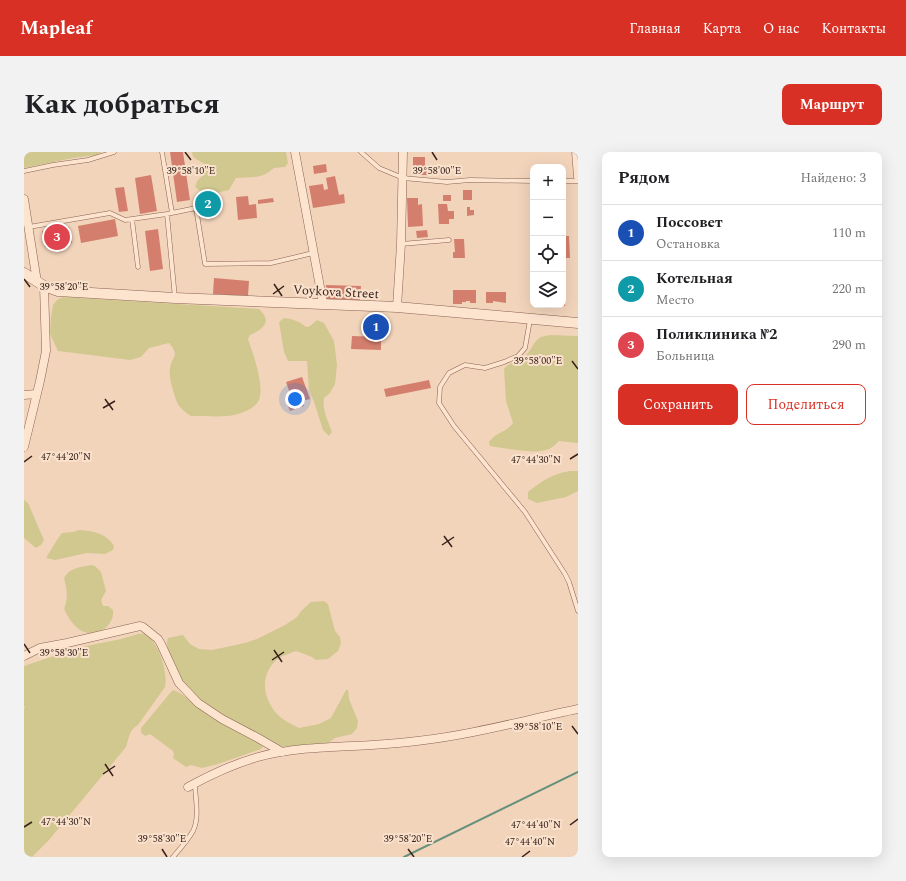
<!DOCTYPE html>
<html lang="ru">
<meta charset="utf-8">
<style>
:root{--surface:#fff;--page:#f2f2f2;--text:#202124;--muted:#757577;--line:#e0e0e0;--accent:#d93025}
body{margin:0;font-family:Spectral,serif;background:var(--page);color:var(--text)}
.controls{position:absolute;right:12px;top:12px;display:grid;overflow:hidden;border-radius:8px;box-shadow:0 4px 16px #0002}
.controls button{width:36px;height:36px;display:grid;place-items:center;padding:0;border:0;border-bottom:1px solid var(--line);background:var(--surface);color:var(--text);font:20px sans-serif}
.you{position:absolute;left:271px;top:247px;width:14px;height:14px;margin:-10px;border:3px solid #fff;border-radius:50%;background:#1a73e8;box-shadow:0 0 0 6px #1a73e833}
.badge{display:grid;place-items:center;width:26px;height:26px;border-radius:50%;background:var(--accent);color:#fff;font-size:13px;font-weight:700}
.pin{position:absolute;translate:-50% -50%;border:2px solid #fff;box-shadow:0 1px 4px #0006}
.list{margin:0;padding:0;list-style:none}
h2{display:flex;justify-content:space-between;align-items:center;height:52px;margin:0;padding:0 16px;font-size:17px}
h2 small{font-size:13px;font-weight:400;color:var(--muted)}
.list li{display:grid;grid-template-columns:26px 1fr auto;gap:12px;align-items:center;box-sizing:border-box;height:56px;padding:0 16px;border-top:1px solid var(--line)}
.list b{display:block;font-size:15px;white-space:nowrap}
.list p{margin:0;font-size:13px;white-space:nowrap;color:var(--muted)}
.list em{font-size:13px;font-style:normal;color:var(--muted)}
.actions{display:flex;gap:8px;padding:12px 16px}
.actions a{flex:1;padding:9px 0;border:1px solid var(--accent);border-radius:8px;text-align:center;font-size:14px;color:var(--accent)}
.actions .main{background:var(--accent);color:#fff}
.icon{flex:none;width:22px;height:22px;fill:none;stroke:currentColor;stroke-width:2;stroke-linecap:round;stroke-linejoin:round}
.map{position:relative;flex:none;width:554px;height:705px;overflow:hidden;border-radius:8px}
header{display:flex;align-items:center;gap:24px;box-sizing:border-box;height:56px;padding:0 20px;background:var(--accent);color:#fff}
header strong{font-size:19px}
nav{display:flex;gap:22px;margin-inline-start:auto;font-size:14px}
.intro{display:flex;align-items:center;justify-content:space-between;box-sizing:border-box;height:96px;padding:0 24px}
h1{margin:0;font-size:28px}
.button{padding:10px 18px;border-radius:8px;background:var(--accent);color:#fff;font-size:14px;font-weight:700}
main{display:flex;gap:24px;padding:0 24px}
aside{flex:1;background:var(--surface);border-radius:8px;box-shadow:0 4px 16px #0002}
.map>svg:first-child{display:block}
.green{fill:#d1c88f}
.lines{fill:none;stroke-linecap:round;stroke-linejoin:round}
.stream{stroke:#67907c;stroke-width:2}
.building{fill:#d47f6d}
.service-casing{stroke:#8b6353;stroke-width:5}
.minor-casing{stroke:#8b6353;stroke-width:9}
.tertiary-casing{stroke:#8b6353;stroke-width:11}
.service{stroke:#fce4cf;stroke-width:4}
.minor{stroke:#fce4cf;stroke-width:8}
.tertiary{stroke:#fce4cf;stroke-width:10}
.ticks{fill:none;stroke:#38211a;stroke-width:1.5}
.labels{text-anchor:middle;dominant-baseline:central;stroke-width:4;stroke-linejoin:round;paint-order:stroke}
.street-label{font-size:13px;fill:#38211a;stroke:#f9e1cc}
.ticks-label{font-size:10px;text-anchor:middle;fill:#38211a;stroke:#f9e1cc;stroke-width:4;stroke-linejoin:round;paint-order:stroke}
</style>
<header>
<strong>Mapleaf</strong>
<nav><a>Главная</a><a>Карта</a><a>О нас</a><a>Контакты</a></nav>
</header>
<div class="intro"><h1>Как добраться</h1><a class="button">Маршрут</a></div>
<main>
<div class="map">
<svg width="554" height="705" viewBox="0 0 554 705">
<rect width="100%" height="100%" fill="#f2d4bb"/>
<path class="green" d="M0,0H78L73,3L49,6L0,16Z
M168,0H262L264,11L261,15L250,16C239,27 226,25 212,26L205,38C189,41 186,47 171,35L173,29L182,20V13L169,5Z
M39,145L235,157C249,170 239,177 226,183L224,187C229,201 242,237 234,250C229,258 214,263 204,264C192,265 180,264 167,264C162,261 159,258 155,254C151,247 144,224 146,217C147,204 157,205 145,191L125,196L117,205L106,208L34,199L26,182L27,165L29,153L33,148Z
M260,166C269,167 275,169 282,175L286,174L293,168L300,171L310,189L313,213L311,232L306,241L300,246C298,258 304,269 308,280L305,284L299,278L290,250L285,238L283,209H264L260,200L255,170Z
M526,183L554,184V291L535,289C532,292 529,295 525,297C511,303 481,296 466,294L465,290C472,280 483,280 489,271L482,249L480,217C485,210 493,210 500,205C507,200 509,189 517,185C519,184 523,184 526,183Z
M546,319H554V339L542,345L513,351L504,347V340C518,329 528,322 546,319Z
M0,348L4,351L20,388L17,393L12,396L0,386Z
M55,378C69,379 82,381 90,394L89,398L81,402L63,401L31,408L22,406L33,388L38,381L49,380Z
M67,413L71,414L77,420L82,439L77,448L79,454H84L89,458C91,473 74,485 60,480C52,477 44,466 41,459C39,455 42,454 42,450C44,442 42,434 40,426C45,416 57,415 67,413Z
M300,449L304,452L311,479L316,485L317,491L314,499L304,507L292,508L288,505L272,499C267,501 260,503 255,506C235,521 238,546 254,563C260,569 268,572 275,576L295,572L307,566L322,538H324L325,547L334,569L333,576L328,582L311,586L304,591L275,594L253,595L183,555L155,526L144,498L143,490L144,486L159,483L166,492L175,497L188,498L221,491L233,487L261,473L273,465L277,459L287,450Z
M114,482C116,482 118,481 120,482C135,488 144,521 141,535L114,573C105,578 105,586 102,595L25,688L8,705L0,702V557L1,555L0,554V514C21,507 41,500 63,494C80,490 97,488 114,482Z
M149,538C162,542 178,560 190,567C202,573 233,585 239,594L237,597L194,612L178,616L167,613L162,615L149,606L150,602L149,599L126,582L121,584L117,581V576L147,540Z"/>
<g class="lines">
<path class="stream" d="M380,705L554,620"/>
</g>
<path class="building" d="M146,0H159L166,48L153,50Z
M389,5H401V17H404V23H389Z
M302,12L303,20L290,22L289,14Z
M127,23L133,59L116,62L111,26Z
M311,24L315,43L320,42L321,51L289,56L285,34L299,32L300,38L304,37L302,26Z
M100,35L104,59L95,60L91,36Z
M439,38H448V48H439Z
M419,43H427V49H419Z
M224,44L225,53L232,52L233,66L214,68L212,45Z
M249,46L250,50L234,52V48Z
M383,46H394V53L398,52L399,74L384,75Z
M186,47L189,64L178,66L177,57L182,56L180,48Z
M414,52H423L424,59H430V67H425V72H415Z
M443,55H446V58H450V63L443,64Z
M91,67L94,84L57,91L54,74Z
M45,75L48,91L21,95L18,79Z
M134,77L139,117L126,119L121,79Z
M403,78L404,85L393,86L392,79Z
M539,84H545L546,106H539Z
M430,87H440L441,106H429V100H431Z
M190,126L225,129L224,144L189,142Z
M302,133L337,134L336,148L301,147Z
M429,138H452V151H446V149H442V150H438V152H429Z
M462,140H482V151L469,149V151H462Z
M539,142H542L541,154H539Z
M328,184L357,185V198L327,197Z
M278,225L286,247L278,249L280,254L266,259L262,249L268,247L262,230Z
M405,228L407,236L362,245L360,237Z"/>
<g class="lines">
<defs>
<path id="service" d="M138,0L148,61
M337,0L355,16L379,26L423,30L446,28L509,29
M0,19L29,13L64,8L90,0
M539,29H554
M143,62L151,146
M108,67L114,115
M5,75L86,61L101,68L143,62L172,56L181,112L247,111L289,101
M377,92L425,88
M506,168L501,196L494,204L480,210L461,216L441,213L425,221L416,235L415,251L430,274L501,360L541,422L545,430L554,459
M149,705C156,697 164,688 169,679C176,665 171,646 171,631"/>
<path id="minor" d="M271,0L299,151
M552,0L554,25
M0,47L13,130
M373,155L377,92L379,0
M0,243L12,242
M0,295L16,229L22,199L20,134
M0,504L16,496L43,491L116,474L119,475L134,487L137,492L155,531L174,551L198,567L234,586L258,600
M164,635C186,623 209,612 234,605C271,595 310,595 348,593C363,592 378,591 393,589C448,583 501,568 554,557"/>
<path id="tertiary" d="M0,121L20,134L34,139L151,146L373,155L554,171"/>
</defs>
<use href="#service" class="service-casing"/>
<use href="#minor" class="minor-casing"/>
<use href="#tertiary" class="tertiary-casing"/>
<use href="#service" class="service"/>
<use href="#minor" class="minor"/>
<use href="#tertiary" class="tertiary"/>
</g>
<path class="ticks" d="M161,0L167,8M408,0L413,8M0,127L6,135M250,132L258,144M249,142L260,134M548,209L554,217M81,247L89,258M79,256L91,249M546,307L554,302M0,310L8,304M420,384L428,395M418,393L430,385M0,492L6,501M250,498L258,510M248,508L260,500M548,574L554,582M81,612L89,624M79,622L91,614M546,673L554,667M0,675L8,670M138,697L143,705M384,697L390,705M498,705L506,699"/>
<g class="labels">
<g class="street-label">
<text transform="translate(312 140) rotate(3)">Voykova Street</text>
</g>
</g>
<g class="ticks-label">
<text x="167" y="22">39°58'10"E</text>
<text x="413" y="22">39°58'00"E</text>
<text x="40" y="138">39°58'20"E</text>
<text x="514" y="212">39°58'00"E</text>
<text x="42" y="308">47°44'20"N</text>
<text x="512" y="311">47°44'30"N</text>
<text x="40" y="504">39°58'30"E</text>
<text x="514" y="578">39°58'10"E</text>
<text x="42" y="673">47°44'30"N</text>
<text x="512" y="676">47°44'40"N</text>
<text x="138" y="690">39°58'30"E</text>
<text x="384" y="690">39°58'20"E</text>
<text x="506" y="693">47°44'40"N</text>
</g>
</svg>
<div class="controls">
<button>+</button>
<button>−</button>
<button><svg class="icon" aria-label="locate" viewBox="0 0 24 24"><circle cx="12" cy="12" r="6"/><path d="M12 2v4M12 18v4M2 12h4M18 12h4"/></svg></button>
<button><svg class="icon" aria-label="layers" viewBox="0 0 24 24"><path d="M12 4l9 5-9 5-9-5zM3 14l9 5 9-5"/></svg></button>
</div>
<div class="you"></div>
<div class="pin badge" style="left:352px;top:175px;background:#1a4fb4">1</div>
<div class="pin badge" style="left:184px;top:52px;background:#0f9aa8">2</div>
<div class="pin badge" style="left:33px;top:85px;background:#e0444e">3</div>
</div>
<aside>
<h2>Рядом<small>Найдено: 3</small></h2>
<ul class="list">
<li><span class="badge" style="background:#1a4fb4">1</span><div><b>Поссовет</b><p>Остановка</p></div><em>110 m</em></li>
<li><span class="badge" style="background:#0f9aa8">2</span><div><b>Котельная</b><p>Место</p></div><em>220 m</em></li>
<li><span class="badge" style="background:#e0444e">3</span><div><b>Поликлиника №2</b><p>Больница</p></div><em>290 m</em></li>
</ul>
<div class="actions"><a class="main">Сохранить</a><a>Поделиться</a></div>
</aside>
</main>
